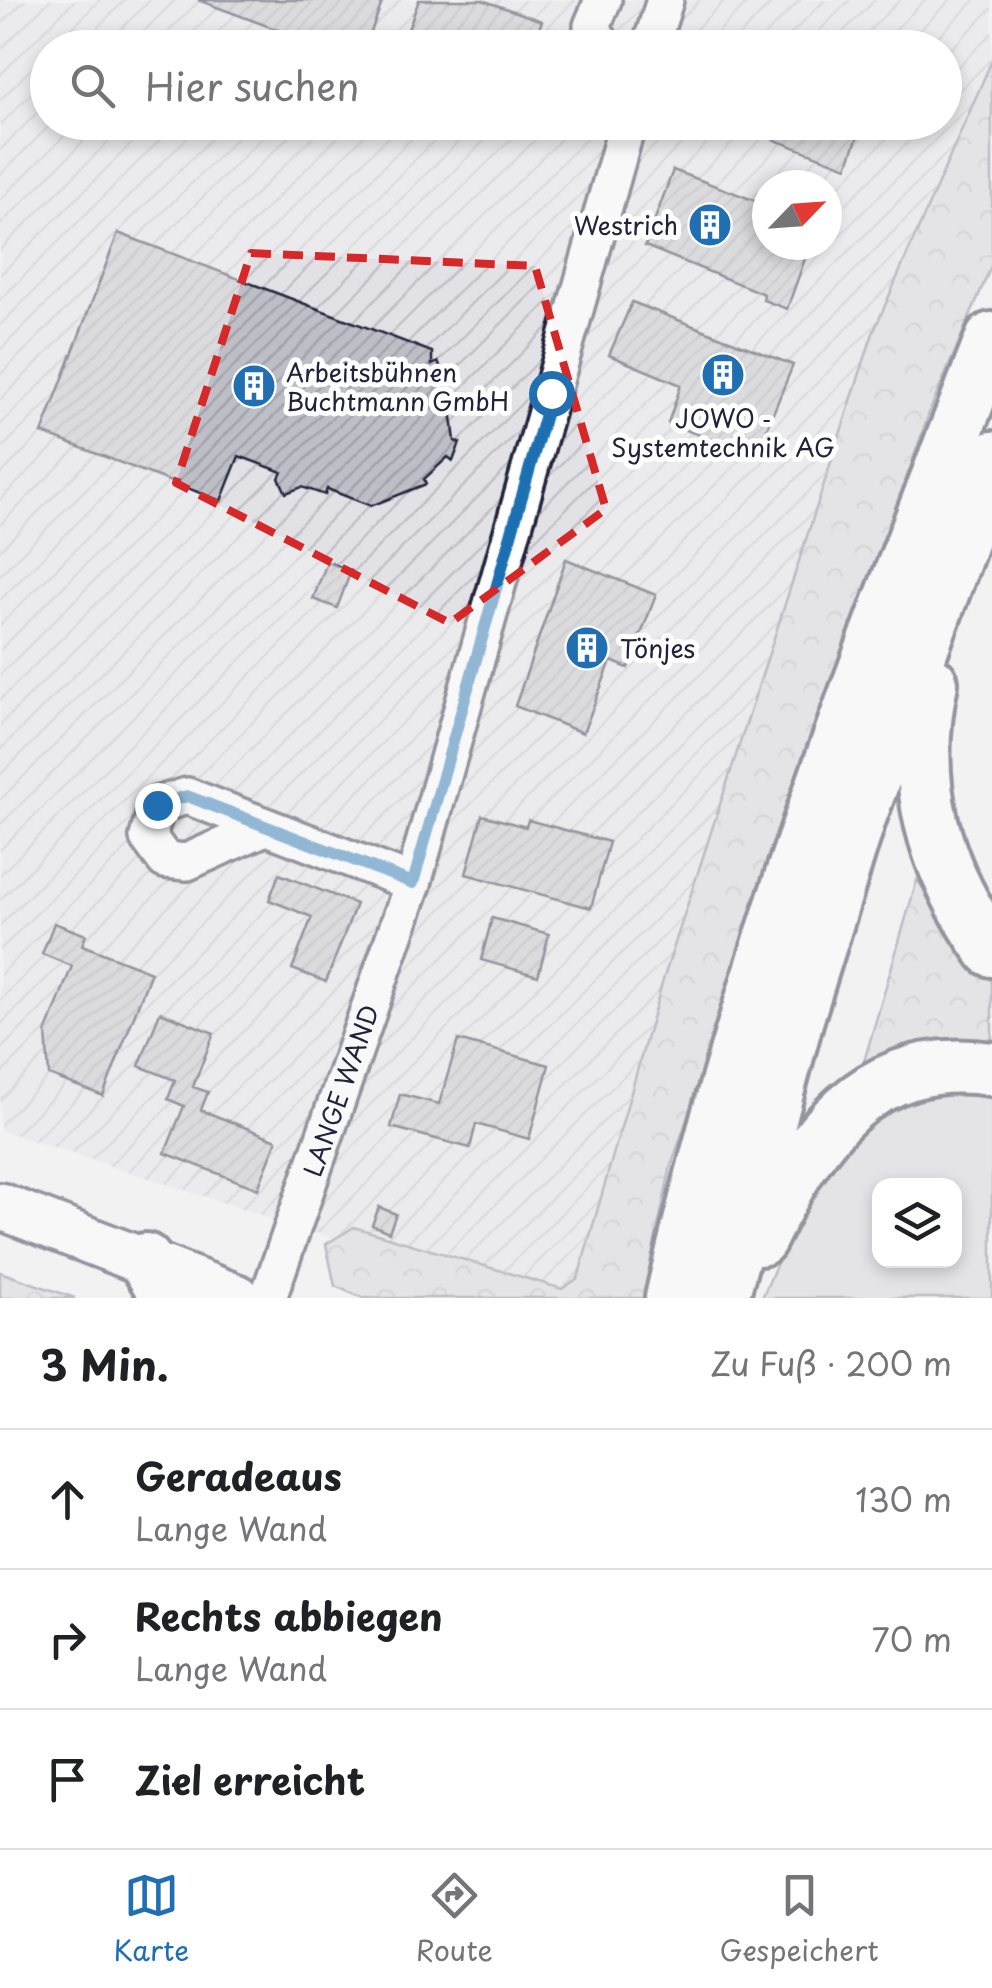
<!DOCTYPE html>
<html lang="de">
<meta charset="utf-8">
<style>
:root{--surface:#fff;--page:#f2f2f2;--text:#202124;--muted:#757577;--line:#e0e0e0;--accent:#1f6fb2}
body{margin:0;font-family:"Playpen Sans",sans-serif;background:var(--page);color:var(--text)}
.controls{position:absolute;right:30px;bottom:30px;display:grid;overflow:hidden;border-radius:20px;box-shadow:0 5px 15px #0003}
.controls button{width:90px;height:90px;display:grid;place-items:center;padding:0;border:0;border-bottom:2px solid var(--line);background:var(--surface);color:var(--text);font:50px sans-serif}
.compass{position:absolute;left:752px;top:170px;width:90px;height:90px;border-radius:50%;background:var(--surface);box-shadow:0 5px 15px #0003;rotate:65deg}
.stop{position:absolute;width:30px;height:30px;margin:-22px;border:8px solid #1f6fb2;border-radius:50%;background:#fff}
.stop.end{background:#1f6fb2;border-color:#fff;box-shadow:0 2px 10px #0008}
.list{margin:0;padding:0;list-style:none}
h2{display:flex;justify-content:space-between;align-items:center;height:130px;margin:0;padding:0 40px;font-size:42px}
h2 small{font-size:32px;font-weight:400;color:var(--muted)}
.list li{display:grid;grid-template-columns:65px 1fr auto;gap:30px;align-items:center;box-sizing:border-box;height:140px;padding:0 40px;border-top:2px solid var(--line)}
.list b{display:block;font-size:38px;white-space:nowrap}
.list p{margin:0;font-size:32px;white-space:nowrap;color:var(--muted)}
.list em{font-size:32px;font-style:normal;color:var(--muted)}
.icon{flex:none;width:55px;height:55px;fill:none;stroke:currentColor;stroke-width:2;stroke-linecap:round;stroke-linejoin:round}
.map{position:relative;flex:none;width:992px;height:1298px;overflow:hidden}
.search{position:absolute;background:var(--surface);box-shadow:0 5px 15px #0003;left:30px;right:30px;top:30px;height:110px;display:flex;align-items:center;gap:25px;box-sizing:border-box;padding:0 35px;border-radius:55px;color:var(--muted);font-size:38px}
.sheet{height:550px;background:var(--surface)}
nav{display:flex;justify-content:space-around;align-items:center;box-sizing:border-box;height:140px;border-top:2px solid var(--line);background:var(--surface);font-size:28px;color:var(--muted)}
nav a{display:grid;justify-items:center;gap:5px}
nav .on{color:var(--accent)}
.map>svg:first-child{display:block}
.industrial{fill:url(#industrial-furrows);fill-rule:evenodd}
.green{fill:#d3d3d8;stroke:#7a7a8a;stroke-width:2.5;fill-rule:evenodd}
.forest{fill:url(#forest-crowns);stroke:#7a7a8a;stroke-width:2.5}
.building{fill:url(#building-hatch);stroke:#22223b;stroke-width:2.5}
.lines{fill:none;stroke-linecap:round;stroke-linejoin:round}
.minor-casing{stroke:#22223b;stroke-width:42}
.major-casing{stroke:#22223b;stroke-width:52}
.highway-casing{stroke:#22223b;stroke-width:60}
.minor{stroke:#fff;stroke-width:35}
.major{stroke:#fff;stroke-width:45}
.highway{stroke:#fff;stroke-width:52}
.route{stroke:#1f6fb2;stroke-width:12}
.marked{fill:none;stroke:#d62828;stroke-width:8;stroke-dasharray:20 12;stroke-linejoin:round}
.labels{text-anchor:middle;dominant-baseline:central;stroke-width:10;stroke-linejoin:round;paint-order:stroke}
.poi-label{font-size:25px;fill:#22223b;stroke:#fff;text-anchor:start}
.street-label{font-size:25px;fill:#22223b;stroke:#fff}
</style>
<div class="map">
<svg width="992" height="1298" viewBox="0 0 992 1298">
<defs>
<pattern id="industrial-furrows" width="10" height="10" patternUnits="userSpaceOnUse" patternTransform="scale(2.5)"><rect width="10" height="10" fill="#e2e2e6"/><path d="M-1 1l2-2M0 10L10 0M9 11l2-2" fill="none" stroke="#c2c2c6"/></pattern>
<pattern id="forest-crowns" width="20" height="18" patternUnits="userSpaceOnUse" patternTransform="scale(2.5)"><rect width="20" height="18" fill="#d3d3d8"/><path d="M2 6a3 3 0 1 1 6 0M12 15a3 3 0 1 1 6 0" fill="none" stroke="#b5b5ba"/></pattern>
<pattern id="building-hatch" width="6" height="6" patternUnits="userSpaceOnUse" patternTransform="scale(2.5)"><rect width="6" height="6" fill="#bebec6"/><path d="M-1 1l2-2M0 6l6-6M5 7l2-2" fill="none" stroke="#a3a3ab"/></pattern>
</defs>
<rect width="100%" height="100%" fill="#f2f2f3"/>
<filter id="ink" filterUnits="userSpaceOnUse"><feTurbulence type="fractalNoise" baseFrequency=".01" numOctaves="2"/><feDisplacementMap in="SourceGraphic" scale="20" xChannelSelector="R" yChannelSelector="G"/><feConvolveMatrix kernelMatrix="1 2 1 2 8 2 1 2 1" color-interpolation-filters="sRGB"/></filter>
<g filter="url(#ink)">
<path class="industrial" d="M0,0H992V138L611,1298H517L0,1130ZM48,48H944V122H48ZM767,185H827V245H767Z"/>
<path class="green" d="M943,1083L992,1090V1298H762L813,1179L870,1116ZM880,1186H954V1260H880Z"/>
<path class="forest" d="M992,60V264L929,413L671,1166L643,1298H363L335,1286L326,1244L354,1227L562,1289L578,1278L663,980L873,333Z
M917,880L992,982V1059L858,1082Z
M0,1272L75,1298H0Z"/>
<path class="building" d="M198,0H383L365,48H326Z
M419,0H482L542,21L532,48H401Z
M727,122H863L847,167Z
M673,170L767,205V245H810L787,309L763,300L764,294L645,246Z
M118,233L432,352V365L438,362L457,406L451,409L455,441L460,443L453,461L448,457L424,479L426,484L371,506L327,489L325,495L302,487L286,493L279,478L282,472L239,456L221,501L42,433Z
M632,302L793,365L755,457L668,423L681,385L609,355Z
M566,559L656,595L628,668L611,661L583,733L515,706Z
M327,562L351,571L337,608L313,599Z
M482,815L526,827L528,820L609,842L591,908L466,874Z
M279,874L356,904L326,982L292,969L312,917L269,900Z
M492,918L549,934L538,976L481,960Z
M54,923L86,935L82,945L151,972L103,1096L49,1075L46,1033L72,966L42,954Z
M160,1012L214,1033L193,1087L208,1092L201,1110L277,1140L258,1189L165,1153L184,1106L168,1099L175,1080L139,1066Z
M458,1040L549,1065L529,1139L476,1124L470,1148L391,1127L400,1094L439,1104Z
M379,1207L396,1214L389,1232L372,1225Z"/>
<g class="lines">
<defs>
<g id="minor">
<path d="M603,48L592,26L603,0"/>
<path d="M650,48L665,0"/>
<path d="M265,827L187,862L165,860L148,837L157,805L187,796L413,883"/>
<path id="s1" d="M268,1298L413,883L628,122"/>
</g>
<path id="major" d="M0,1206L238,1298"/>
<path id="highway" d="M931,683C910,783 933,868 992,950
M760,1239C809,1138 866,1050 992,1069
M145,1260L169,1298
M672,1298C746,970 868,652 992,339
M722,1298L797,1018L859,818L992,458"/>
</defs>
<use href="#minor" class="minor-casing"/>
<use href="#major" class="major-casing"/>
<use href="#highway" class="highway-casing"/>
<use href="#minor" class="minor"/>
<use href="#major" class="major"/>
<use href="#highway" class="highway"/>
</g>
</g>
<g class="lines" filter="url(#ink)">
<path class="route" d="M157,805L187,796L413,883L551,393"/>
</g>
<path d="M0 0H992V1298H0ZM251,253L535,266L606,509L450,623L176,483Z" fill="#f2f2f3" fill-opacity=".55" fill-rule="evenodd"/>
<path class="marked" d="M251,253L535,266L606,509L450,623L176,483Z"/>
<defs>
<symbol id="building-disc" viewBox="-11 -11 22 22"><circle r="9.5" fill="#1f6fb2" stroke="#fff"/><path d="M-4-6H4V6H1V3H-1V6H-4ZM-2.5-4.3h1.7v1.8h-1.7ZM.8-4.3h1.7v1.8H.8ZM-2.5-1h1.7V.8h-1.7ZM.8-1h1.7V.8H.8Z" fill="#fff"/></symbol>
</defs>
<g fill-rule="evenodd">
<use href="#building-disc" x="685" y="200" width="50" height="50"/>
<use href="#building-disc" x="698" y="350" width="50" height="50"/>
<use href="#building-disc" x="229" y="361" width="50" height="50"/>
<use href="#building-disc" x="562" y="623" width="50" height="50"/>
</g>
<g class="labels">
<g class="poi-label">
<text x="678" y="225" text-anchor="end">Westrich</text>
<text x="286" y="372">Arbeitsbühnen<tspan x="286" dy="29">Buchtmann GmbH</tspan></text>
<text x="723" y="418" text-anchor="middle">JOWO ‑<tspan x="723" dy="29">Systemtechnik AG</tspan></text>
<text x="620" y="648">Tönjes</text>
</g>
<g class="street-label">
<text stroke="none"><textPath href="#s1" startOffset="220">LANGE WAND</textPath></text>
</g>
</g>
</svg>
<div class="controls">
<button><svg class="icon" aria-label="layers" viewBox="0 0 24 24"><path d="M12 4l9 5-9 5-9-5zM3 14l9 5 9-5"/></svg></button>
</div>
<svg class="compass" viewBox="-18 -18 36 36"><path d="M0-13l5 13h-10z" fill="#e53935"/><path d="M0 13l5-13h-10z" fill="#757577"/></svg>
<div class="stop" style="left:551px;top:393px"></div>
<div class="stop end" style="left:157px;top:805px"></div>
<div class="search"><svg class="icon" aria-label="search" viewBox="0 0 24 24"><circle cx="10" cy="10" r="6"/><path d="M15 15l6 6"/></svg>Hier suchen</div>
</div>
<section class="sheet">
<h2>3 Min.<small>Zu Fuß · 200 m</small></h2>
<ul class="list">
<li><svg class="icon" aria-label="ahead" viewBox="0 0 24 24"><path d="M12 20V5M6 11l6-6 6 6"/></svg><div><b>Geradeaus</b><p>Lange Wand</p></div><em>130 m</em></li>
<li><svg class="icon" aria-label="right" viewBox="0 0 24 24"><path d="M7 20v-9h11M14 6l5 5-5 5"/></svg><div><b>Rechts abbiegen</b><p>Lange Wand</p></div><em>70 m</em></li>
<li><svg class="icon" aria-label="arrive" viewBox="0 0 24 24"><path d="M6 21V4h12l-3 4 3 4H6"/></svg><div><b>Ziel erreicht</b></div></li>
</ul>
</section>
<nav>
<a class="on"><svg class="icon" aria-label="map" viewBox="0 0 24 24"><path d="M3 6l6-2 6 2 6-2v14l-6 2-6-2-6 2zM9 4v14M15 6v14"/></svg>Karte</a>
<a><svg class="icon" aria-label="directions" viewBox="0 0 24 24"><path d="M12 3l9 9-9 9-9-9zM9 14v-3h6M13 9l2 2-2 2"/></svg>Route</a>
<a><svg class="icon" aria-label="saved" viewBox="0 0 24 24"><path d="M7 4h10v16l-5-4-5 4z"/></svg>Gespeichert</a>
</nav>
